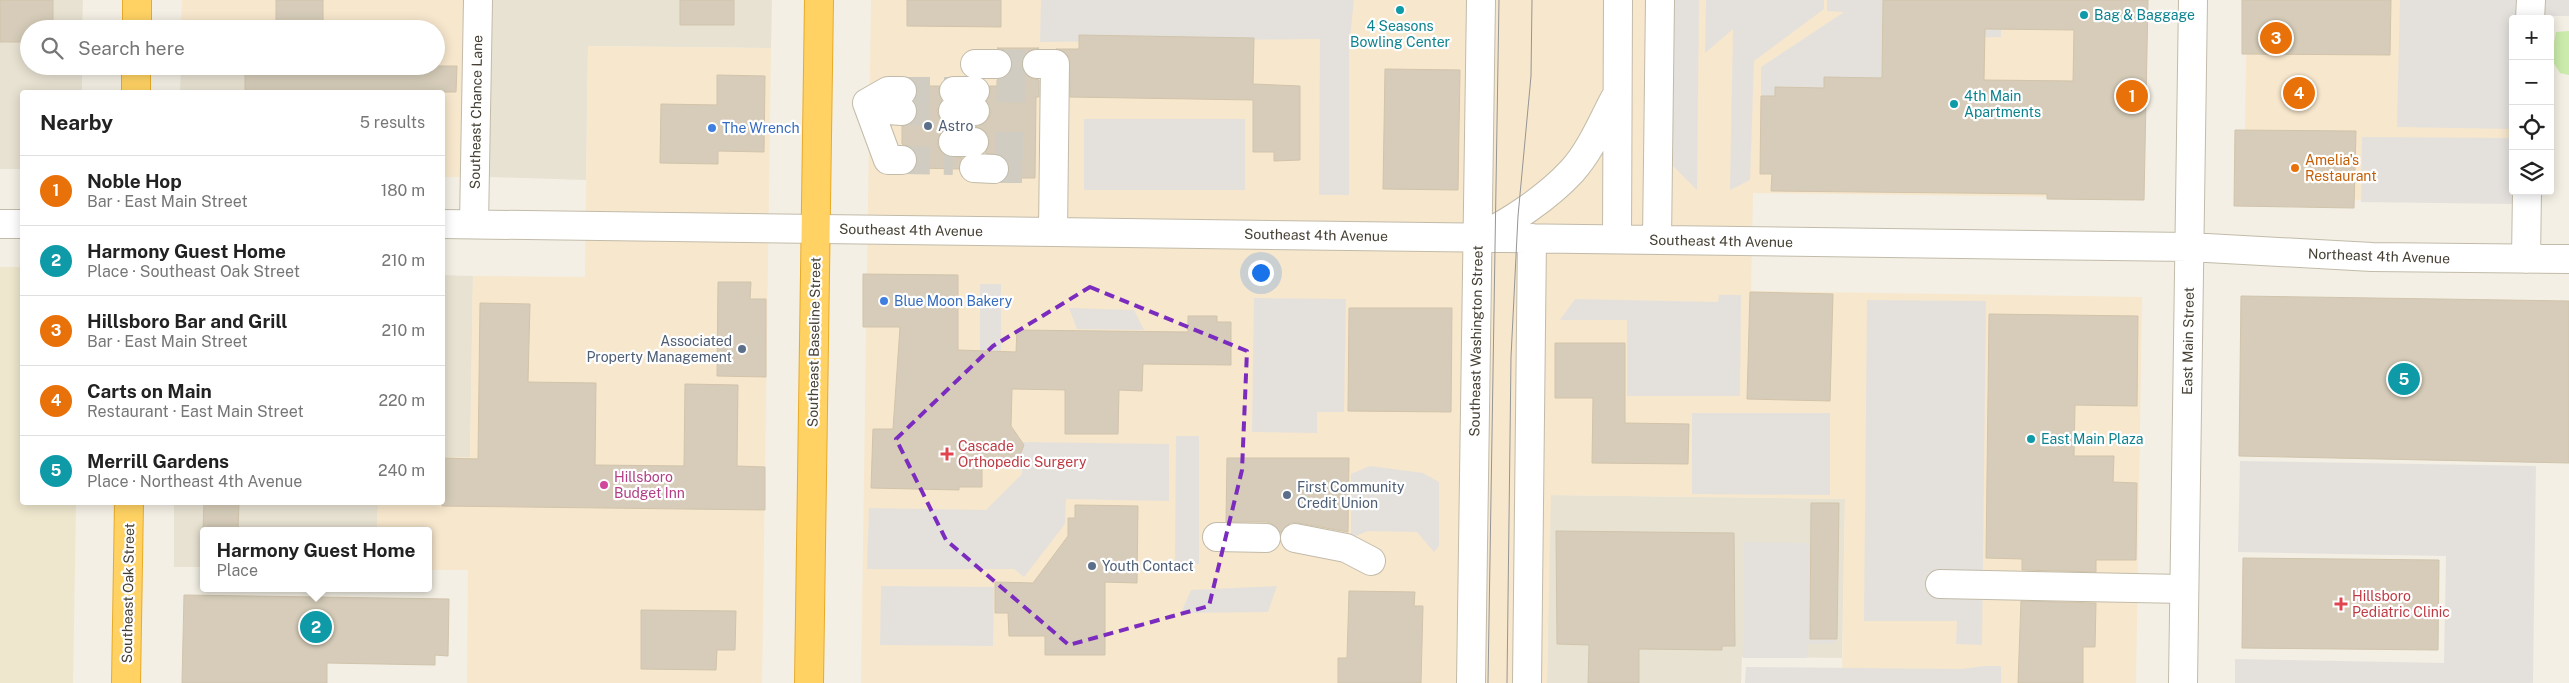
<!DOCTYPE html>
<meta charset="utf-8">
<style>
:root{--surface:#fff;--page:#f6f6f6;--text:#222;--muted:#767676;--line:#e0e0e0;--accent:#ff3f0f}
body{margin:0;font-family:"Public Sans",sans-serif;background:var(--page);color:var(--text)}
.controls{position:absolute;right:15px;top:15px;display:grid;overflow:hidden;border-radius:5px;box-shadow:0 2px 12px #0003}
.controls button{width:45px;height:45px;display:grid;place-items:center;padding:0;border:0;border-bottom:1px solid var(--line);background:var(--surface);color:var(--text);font:25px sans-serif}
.you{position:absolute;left:1260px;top:272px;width:18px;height:18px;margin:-12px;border:4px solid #fff;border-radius:50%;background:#1a73e8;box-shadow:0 0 0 8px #1a73e833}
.badge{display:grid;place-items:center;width:32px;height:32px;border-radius:50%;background:var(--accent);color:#fff;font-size:16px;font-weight:700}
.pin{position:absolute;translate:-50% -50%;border:2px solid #fff;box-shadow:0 1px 5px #0006}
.popup{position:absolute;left:200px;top:527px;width:232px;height:65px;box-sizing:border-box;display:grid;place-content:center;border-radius:5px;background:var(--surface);filter:drop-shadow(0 1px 4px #0005);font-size:16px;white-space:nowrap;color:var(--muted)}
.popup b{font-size:19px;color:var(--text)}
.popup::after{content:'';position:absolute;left:50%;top:100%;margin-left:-10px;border:10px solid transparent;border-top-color:var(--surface)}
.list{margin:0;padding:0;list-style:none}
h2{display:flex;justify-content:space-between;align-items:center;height:65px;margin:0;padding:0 20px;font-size:21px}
h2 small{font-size:16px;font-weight:400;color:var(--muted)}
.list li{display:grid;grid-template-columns:32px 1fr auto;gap:15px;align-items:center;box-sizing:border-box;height:70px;padding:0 20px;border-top:1px solid var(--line)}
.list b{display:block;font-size:19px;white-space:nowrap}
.list p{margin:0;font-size:16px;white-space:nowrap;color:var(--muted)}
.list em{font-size:16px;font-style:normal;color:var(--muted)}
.icon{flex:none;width:28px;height:28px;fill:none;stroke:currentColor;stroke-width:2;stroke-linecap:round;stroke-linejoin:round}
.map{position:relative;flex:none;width:2569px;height:683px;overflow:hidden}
.search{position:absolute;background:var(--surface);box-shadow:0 2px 12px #0003;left:20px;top:20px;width:425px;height:55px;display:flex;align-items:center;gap:12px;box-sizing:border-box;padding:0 18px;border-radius:28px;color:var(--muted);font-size:19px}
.panel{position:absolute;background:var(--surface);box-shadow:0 2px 12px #0003;left:20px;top:90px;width:425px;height:415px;border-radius:5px}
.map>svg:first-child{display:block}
.residential{fill:#e8e2d2}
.commercial{fill:#f7e7cd}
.education{fill:#eee6cd}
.green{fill:#caebaa}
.parking{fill:#e4e1dd}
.building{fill:#d6ccb9;stroke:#d1c4ab;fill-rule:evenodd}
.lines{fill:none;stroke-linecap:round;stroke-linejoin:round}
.minor-tunnel{stroke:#d0ccc1;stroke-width:28;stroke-dasharray:28 14;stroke-linecap:butt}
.minor-casing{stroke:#c2bba9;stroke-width:30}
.highway-casing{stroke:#e8ab2a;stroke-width:30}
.minor{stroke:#fff;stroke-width:28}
.highway{stroke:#ffd263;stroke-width:28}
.tram{stroke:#959595;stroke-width:1}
.marked{fill:none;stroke:#7b2cbf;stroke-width:4;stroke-dasharray:10 6;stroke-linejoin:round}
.culture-dot{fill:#0f9aa8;stroke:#fff;stroke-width:2}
.service-dot{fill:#5c6f8a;stroke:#fff;stroke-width:2}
.shop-dot{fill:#3f7fe0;stroke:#fff;stroke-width:2}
.food-dot{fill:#e8710a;stroke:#fff;stroke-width:2}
.health-dot{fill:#e0444e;stroke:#fff;stroke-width:2}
.hotel-dot{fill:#d1479c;stroke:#fff;stroke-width:2}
.labels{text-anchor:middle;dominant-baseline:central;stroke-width:4.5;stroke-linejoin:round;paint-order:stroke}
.culture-label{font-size:14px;fill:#0d838f;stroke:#fff;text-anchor:start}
.street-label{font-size:14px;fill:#464034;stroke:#fff}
.service-label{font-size:14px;fill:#4e5e75;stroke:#fff;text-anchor:start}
.shop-label{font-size:14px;fill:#366cbe;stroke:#fff;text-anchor:start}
.food-label{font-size:14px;fill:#c56008;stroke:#fff;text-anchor:start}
.health-label{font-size:14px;fill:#be3a42;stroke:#fff;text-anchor:start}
.hotel-label{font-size:14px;fill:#b23c85;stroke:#fff;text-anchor:start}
</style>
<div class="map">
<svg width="2569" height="683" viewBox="0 0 2569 683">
<rect width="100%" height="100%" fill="#f3efe4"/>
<path class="residential" d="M0,0H83L82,29H29V66H82V92H22V169H0Z
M491,0H772L771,48L588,46L586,180L488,177Z
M181,25L280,27V29H181Z
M181,66H279V92H180Z
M443,275L473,276L470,457H443Z
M1550,495L1845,499L1842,658L1742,657L1741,683H1547Z
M174,503H378L377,531H204L203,567H174Z"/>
<path class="commercial" d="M182,0H463L461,177H443L442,92H279V66H436V29H280V27L181,25Z
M871,0H2146L2143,198L1753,193L1751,291L2142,297L2136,683H1842L1845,499L1551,495L1547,683H861Z
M2247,0H2540L2513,19V191L2537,204L2244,197Z
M588,46L771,48L762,683H467L468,570H429L428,531H377L378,503L442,502L443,457H470L473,276L585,277Z"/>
<path class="education" d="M0,267H22V502L76,503L73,683H0Z"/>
<path class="green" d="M2569,31V75L2560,73L2551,59L2556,32Z"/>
<path class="parking" d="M1041,0H1354L1349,47V195H1319L1320,39L1040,42Z
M1674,0H1699L1697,190L1671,164Z
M1706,0H1824V9L1754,61L1750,180L1730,190L1733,29L1705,53Z
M1827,0H2001V37L1952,38L1950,131L1761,129V67L1844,12L1827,11Z
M2400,0H2518V19H2513V129L2397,127Z
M2543,0H2569V16H2543Z
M1084,119H1245V190H1084Z
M2362,137L2513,138L2514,204L2361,202Z
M980,284H1001V351L980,350Z
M1719,295H1741L1740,396H1627V320H1560L1575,299L1718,302Z
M1254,298L1346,299L1344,412H1317V433L1252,432Z
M1867,300L1986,301L1982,645L1956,644L1957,621H1864Z
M1069,308L1134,310L1144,330L1077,329Z
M1692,413H1830V495L1692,494Z
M1176,436H1199V564H1175Z
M1022,442L1169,444V501L1066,499L1065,524L1024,577L1014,569H867L869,508L986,510L1022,474Z
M2240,461L2536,466L2533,683H2235V659L2444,663L2446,556L2238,552Z
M1370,466L1423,473L1439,482V546L1434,552L1417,532L1368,531L1351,538V474Z
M1809,505L1837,506L1836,643L1808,644L1807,658H1743L1744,542L1809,543Z
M881,586L994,587L993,646L880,645Z
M1277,586L1268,612L1181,613L1191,590Z
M1985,666H2001V683H1745L1746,667L1961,669Z"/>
<path class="building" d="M0,0H53V29H29V42H0Z
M276,0H323V29H276Z
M680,0H734V25H680Z
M907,0H1001V27L907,26Z
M1883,0H2148L2144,200L2047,199V194L1771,191L1772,174H1760L1761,96H1775V87L1824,88V77L1882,78ZM1985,29L2074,30L2073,81L1984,80Z
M2242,0H2391L2390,55L2242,54Z
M1079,35L1254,38L1253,84L1300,86V160L1274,161V152H1253V100L1070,97L1069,57L1063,51L1056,49H1079Z
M997,48H1039L1029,51L1023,57L1021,64L1023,71L1029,77L1039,80V97H1036L1035,178H1007L1010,169L1008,161L1002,156L985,153L990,142L988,135L982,129L975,127L983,124L989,118L991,111L986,101L991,91L989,86H997V80L1005,77L1011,71L1013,64L1010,56L1004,50Z
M245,66H457L456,92H245Z
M1385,69L1460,70L1458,190L1383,189Z
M717,75L765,76L764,152L718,151V164L660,163L661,104L717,105Z
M916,86H940L938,91L942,100L937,111L939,118L945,124L952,126L945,129L940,134L937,142L939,149L945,155L963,158L959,169L915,168L918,160L916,153L910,147L902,144V126L915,120L917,113L913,101L918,91Z
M2235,130L2356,131L2354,208L2234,206Z
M863,274L958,275V350L1016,352L1017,330L1188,332V316H1217V322H1231V365L1143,364L1142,391L1119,390L1118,434H1065V390L1012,389L1011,426L1024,445L1016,466L982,465V487H959V490L871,488L873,429H893L900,327H863Z
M718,282H751L750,299H766V377L717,376Z
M1750,292L1833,294L1830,401L1747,399Z
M2241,296L2569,301V463L2239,456Z
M480,303L530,304L528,382L596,383L595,465L684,466L685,384L738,385L737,466L765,467V510L442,506V458L478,459Z
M1349,308H1452L1451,412L1348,411Z
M1989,314L2138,316L2137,406L2075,405L2074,456H2114L2113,482L2137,483L2136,560H2096V572L2022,570V559L1986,558Z
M1555,343H1625V423L1689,424L1688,464L1592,463L1593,398H1555Z
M1227,458H1349L1348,532L1298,523H1290L1280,533L1274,525L1267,522H1226Z
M204,502H239L238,531H203Z
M1811,503H1839L1837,639H1810Z
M1075,505L1138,506L1137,583L1105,582V655H1045V636H1009L1008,613H995V582L1033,583L1068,536V518H1075Z
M1556,531L1734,533L1735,646H1722V650L1639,649V683H1588L1589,645L1557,644Z
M2243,558L2439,560L2438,650L2242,648Z
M1349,591L1415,592L1414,606H1423L1421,683H1338V658H1347Z
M184,595L449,599L448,656L435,655V665L327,663V683H182Z
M2021,601L2096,603L2095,647H2083V683H2018Z
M641,610L736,611L735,650H717L716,670L641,669Z"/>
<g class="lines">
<path class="minor-tunnel" d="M997,64H1037
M997,88L1037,89
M902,91H954
M902,111H953
M995,146H1036
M902,160L953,161
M994,169H1035"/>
<defs>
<path id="minor" d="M2530,19L2531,0
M975,64H997
M1037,64H1055L1053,232
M954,91H975
M867,103L888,160H902
M867,103L888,91H902
M867,103L888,110L902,111
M953,111H975
M953,142H974
M974,168L994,169
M0,224H22
M442,224L2189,247L2372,257L2569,259
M474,224L478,0
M1479,237C1510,223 1549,196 1572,171C1591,150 1602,122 1615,98
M1617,239L1618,0
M1657,240L1660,0
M2526,259L2527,191
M1217,537L1266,538
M1295,538L1346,548L1371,561
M1940,584L2184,589
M1471,683L1481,0
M1527,683L1532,238
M2183,683L2193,0"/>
<path id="highway" d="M137,29V0
M136,92V66
M126,683L129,502
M809,683L819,0"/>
</defs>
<use href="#minor" class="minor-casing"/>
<use href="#highway" class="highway-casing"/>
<use href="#minor" class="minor"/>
<use href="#highway" class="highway"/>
<path class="tram" d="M1488,683L1499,0
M1507,683L1511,357L1518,216L1531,76L1532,0"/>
</g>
<path class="marked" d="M1090,287L1247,351L1242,470L1209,606L1069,645L946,540L896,439L993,346Z"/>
<g class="culture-dot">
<circle cx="1400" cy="10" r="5"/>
<circle cx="2084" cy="15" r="5"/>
<circle cx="1954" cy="104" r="5"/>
<circle cx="2031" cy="439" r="5"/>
</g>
<g class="service-dot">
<circle cx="928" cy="126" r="5"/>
<circle cx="742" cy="349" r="5"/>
<circle cx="1287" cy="495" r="5"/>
<circle cx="1092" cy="566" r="5"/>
</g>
<g class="shop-dot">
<circle cx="712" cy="128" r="5"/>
<circle cx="884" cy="301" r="5"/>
</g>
<circle class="food-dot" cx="2295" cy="168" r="5"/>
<g class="health-dot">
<path d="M944.5 446.5h5v5h5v5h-5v5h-5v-5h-5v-5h5z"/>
<path d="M2338.5 596.5h5v5h5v5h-5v5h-5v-5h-5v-5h5z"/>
</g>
<circle class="hotel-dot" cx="604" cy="485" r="5"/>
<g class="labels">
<g class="culture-label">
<text x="2094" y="15">Bag &amp; Baggage</text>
<text x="1400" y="26" text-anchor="middle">4 Seasons<tspan x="1400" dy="16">Bowling Center</tspan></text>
<text x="1964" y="96">4th Main<tspan x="1964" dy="16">Apartments</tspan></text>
<text x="2041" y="439">East Main Plaza</text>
</g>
<g class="street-label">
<text transform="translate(476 112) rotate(-89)">Southeast Chance Lane</text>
<text transform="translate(911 230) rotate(1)">Southeast 4th Avenue</text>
<text transform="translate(1316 235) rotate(1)">Southeast 4th Avenue</text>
<text transform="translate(1721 241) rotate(1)">Southeast 4th Avenue</text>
<text transform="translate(2379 256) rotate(2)">Northeast 4th Avenue</text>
<text transform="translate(1476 341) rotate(-89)">Southeast Washington Street</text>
<text transform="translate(2188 341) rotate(-89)">East Main Street</text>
<text transform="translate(814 342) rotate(-89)">Southeast Baseline Street</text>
<text transform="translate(128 593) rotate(-89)">Southeast Oak Street</text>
</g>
<g class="service-label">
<text x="938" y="126">Astro</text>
<text x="732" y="341" text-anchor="end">Associated<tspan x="732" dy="16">Property Management</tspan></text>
<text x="1297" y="487">First Community<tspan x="1297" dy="16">Credit Union</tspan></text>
<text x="1102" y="566">Youth Contact</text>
</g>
<g class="shop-label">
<text x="722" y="128">The Wrench</text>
<text x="894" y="301">Blue Moon Bakery</text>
</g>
<g class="food-label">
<text x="2305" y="160">Amelia's<tspan x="2305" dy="16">Restaurant</tspan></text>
</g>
<g class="health-label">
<text x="958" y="446">Cascade<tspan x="958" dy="16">Orthopedic Surgery</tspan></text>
<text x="2352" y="596">Hillsboro<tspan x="2352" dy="16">Pediatric Clinic</tspan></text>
</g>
<g class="hotel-label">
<text x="614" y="477">Hillsboro<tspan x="614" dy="16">Budget Inn</tspan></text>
</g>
</g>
</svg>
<div class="controls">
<button>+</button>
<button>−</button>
<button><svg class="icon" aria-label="locate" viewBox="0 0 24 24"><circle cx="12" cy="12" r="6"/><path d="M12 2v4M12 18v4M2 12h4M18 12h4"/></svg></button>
<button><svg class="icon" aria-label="layers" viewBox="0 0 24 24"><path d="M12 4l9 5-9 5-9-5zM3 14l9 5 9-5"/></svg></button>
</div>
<div class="you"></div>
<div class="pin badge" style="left:2132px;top:96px;background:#e8710a">1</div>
<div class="pin badge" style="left:316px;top:627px;background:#0f9aa8">2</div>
<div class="popup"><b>Harmony Guest Home</b>Place</div>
<div class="pin badge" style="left:2276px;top:38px;background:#e8710a">3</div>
<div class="pin badge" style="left:2299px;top:93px;background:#e8710a">4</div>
<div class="pin badge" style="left:2404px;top:379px;background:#0f9aa8">5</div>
<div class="search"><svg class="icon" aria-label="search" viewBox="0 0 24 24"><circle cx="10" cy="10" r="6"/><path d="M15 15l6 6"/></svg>Search here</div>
<section class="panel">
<h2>Nearby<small>5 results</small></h2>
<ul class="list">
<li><span class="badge" style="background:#e8710a">1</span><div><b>Noble Hop</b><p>Bar · East Main Street</p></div><em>180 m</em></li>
<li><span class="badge" style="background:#0f9aa8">2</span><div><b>Harmony Guest Home</b><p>Place · Southeast Oak Street</p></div><em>210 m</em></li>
<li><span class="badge" style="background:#e8710a">3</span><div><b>Hillsboro Bar and Grill</b><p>Bar · East Main Street</p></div><em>210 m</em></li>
<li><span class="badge" style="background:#e8710a">4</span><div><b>Carts on Main</b><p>Restaurant · East Main Street</p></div><em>220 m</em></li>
<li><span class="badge" style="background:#0f9aa8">5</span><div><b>Merrill Gardens</b><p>Place · Northeast 4th Avenue</p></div><em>240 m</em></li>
</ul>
</section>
</div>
